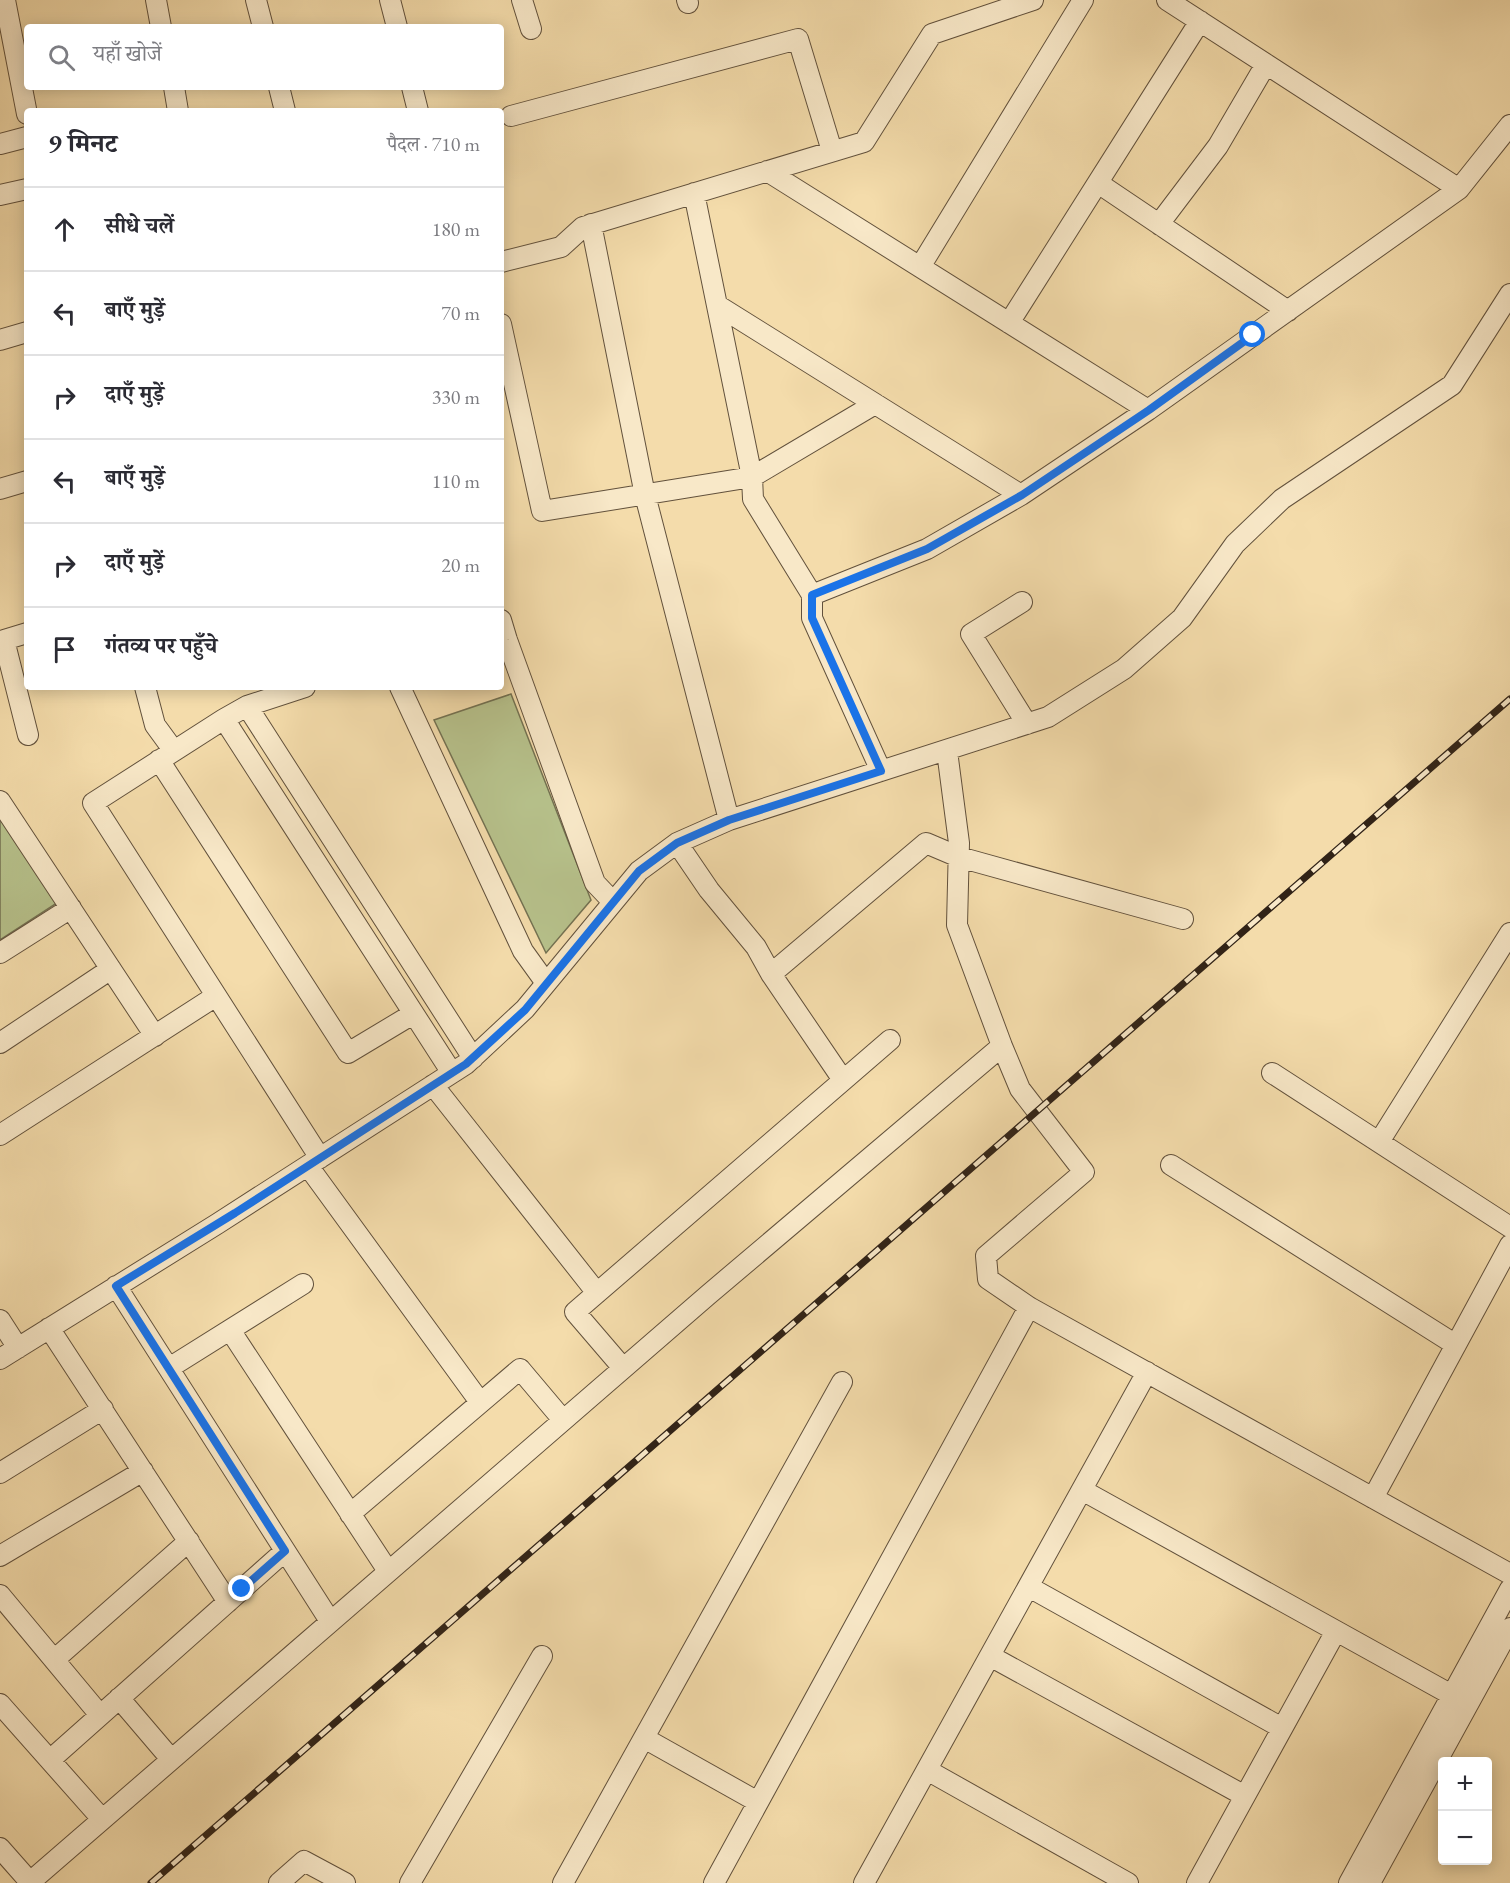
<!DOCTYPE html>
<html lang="hi">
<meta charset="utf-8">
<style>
:root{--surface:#fff;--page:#f7f7f7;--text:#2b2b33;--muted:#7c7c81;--line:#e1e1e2}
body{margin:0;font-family:"EB Garamond","Noto Serif Devanagari",serif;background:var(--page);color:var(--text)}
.controls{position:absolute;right:18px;bottom:18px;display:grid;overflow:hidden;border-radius:6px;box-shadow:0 3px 15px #0003}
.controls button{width:54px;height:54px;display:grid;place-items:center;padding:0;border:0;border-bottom:2px solid var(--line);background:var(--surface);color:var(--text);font:30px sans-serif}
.stop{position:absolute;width:18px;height:18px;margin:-14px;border:4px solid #1a73e8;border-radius:50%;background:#fff}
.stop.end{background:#1a73e8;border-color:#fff;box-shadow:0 2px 6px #0008}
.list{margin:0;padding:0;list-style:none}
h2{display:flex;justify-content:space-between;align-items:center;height:78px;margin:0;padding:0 24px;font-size:26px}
h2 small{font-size:20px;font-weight:400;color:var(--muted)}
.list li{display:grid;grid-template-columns:39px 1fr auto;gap:18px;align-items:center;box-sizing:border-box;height:84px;padding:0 24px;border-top:2px solid var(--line)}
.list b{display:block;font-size:22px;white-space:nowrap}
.list em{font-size:20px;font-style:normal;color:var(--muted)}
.icon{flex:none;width:33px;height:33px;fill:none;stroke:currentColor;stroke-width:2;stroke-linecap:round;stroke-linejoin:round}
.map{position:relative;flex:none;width:1510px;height:1883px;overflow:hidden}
.search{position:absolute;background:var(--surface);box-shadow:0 3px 15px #0003;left:24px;top:24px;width:480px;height:66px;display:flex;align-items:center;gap:15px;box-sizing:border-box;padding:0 21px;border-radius:6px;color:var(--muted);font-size:22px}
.panel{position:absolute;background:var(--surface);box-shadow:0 3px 15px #0003;left:24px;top:108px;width:480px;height:582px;border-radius:6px}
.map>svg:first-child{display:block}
.green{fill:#b7c28c;stroke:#747252;stroke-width:1.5}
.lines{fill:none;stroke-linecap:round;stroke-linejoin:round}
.minor-casing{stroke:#62513c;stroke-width:22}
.minor{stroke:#f8e8c8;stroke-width:20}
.rail-casing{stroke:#312317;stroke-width:7}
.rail{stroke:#f8e8c8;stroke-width:4.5;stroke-dasharray:14;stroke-linecap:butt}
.route{stroke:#1a73e8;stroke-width:8}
</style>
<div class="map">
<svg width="1510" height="1883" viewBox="0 0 1510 1883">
<rect width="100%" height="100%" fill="#f4dcab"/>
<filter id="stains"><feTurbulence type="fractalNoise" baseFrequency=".00333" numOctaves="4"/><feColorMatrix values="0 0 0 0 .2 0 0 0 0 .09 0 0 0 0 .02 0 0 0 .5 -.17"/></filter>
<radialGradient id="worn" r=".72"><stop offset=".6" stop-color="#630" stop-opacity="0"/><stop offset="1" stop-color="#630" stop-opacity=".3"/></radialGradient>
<path class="green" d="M511,694L591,900L546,953L434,720Z
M0,816L57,903L0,940Z"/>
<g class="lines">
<defs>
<path id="minor" d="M5,0L27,114
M156,0L161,27
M256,0L263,27
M390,0L397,27
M522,0L531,29
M687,0L688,3
M1167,0L1459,189
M174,87L178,111
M279,87L285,111
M412,87L418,111
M511,116L798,39L832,151
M0,144L27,137
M767,171L1148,410
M1098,183L1288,311
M694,193L752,477L753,499L812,595
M0,195L27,189
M591,224L645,495L729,820
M1160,225L1159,224L1218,146L1266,64
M501,262L561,247L583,227L864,142L932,34L1033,0
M920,267L1083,0
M717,305L1021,495
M1009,323L1200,21
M501,324L542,511L752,477L875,404
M0,340L27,332
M0,489L27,481
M1022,602L971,634L1027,724
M501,620L507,640L595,883L613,902
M27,633L4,640L28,735
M145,687L155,725L174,751
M305,687L247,706L224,719L93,803L320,1158
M400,687L523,951L546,983
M247,706L473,1058
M224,719L452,1073
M947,751L959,843L957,925L1002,1046L1020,1089L1084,1172L986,1256L988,1279L1029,1307L1510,1574
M159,760L348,1053L413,1014
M881,771L812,618V595L927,549L1021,495L1148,410L1459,189L1510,125
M0,801L155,1036
M677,843L709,890L756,947L771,974L843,1080
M0,953L71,908
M771,974L926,843L959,857L1183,919
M0,1043L111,969
M1272,1073L1510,1227
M433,1085L597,1293
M0,1135L216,996
M1379,1142L1510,933
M1171,1165L1456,1345
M308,1166L480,1402
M116,1286L330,1621
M0,1320L18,1348
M49,1328L228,1602
M230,1330L388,1571
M0,1359L217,1224L466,1064L525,1009L639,871L677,843L729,820L1048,717L1124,669L1182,618L1235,544L1282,499L1452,385L1510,294
M169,1368L303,1284
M623,1368L575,1312L890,1040
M0,1473L103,1409
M1082,1490L1468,1704
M1373,1498L1510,1245
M350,1514L520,1369L563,1420
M0,1556L143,1471
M1029,1587L1282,1728
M0,1595L100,1715
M990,1656L1245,1796
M54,1660L189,1541
M119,1698L171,1759
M0,1704L102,1819
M644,1738L758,1802
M50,1760L285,1551
M927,1770L1128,1883
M0,1848L30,1882
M29,1883L708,1295L1002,1046
M279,1883L304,1861L345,1883
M410,1883L542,1656
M563,1883L842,1382
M714,1883L1029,1307
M864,1883L1147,1372
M1197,1883L1336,1631
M1349,1883L1510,1589
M1370,1883L1510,1628"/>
</defs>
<use href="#minor" class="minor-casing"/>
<use href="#minor" class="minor"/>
<defs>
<path id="rail" d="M151,1883L1510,699"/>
</defs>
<use href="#rail" class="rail-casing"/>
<use href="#rail" class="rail"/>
</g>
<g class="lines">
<path class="route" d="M242,1589L285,1551L116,1286L235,1213L466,1064L525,1010L639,871L677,843L729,820L881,771L812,618V595L927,549L1022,495L1149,410L1253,335"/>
</g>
<rect width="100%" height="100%" filter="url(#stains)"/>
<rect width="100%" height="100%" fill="url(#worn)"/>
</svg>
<div class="controls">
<button>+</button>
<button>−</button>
</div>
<div class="stop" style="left:1253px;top:335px"></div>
<div class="stop end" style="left:242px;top:1589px"></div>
<div class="search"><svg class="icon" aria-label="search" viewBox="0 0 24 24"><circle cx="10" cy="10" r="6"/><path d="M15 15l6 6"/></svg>यहाँ खोजें</div>
<section class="panel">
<h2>9 मिनट<small>पैदल · 710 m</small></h2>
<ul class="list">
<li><svg class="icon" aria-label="ahead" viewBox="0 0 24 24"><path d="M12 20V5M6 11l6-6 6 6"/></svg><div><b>सीधे चलें</b></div><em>180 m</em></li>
<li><svg class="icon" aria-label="left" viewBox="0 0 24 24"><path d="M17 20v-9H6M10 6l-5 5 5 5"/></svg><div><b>बाएँ मुड़ें</b></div><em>70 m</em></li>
<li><svg class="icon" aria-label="right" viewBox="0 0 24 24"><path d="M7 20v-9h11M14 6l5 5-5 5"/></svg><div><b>दाएँ मुड़ें</b></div><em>330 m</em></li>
<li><svg class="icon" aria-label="left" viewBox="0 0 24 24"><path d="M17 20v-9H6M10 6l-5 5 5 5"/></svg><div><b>बाएँ मुड़ें</b></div><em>110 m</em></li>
<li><svg class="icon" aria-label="right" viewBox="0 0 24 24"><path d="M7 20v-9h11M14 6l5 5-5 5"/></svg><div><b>दाएँ मुड़ें</b></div><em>20 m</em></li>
<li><svg class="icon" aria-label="arrive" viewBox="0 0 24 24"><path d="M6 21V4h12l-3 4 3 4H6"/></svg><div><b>गंतव्य पर पहुँचे</b></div></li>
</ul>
</section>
</div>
